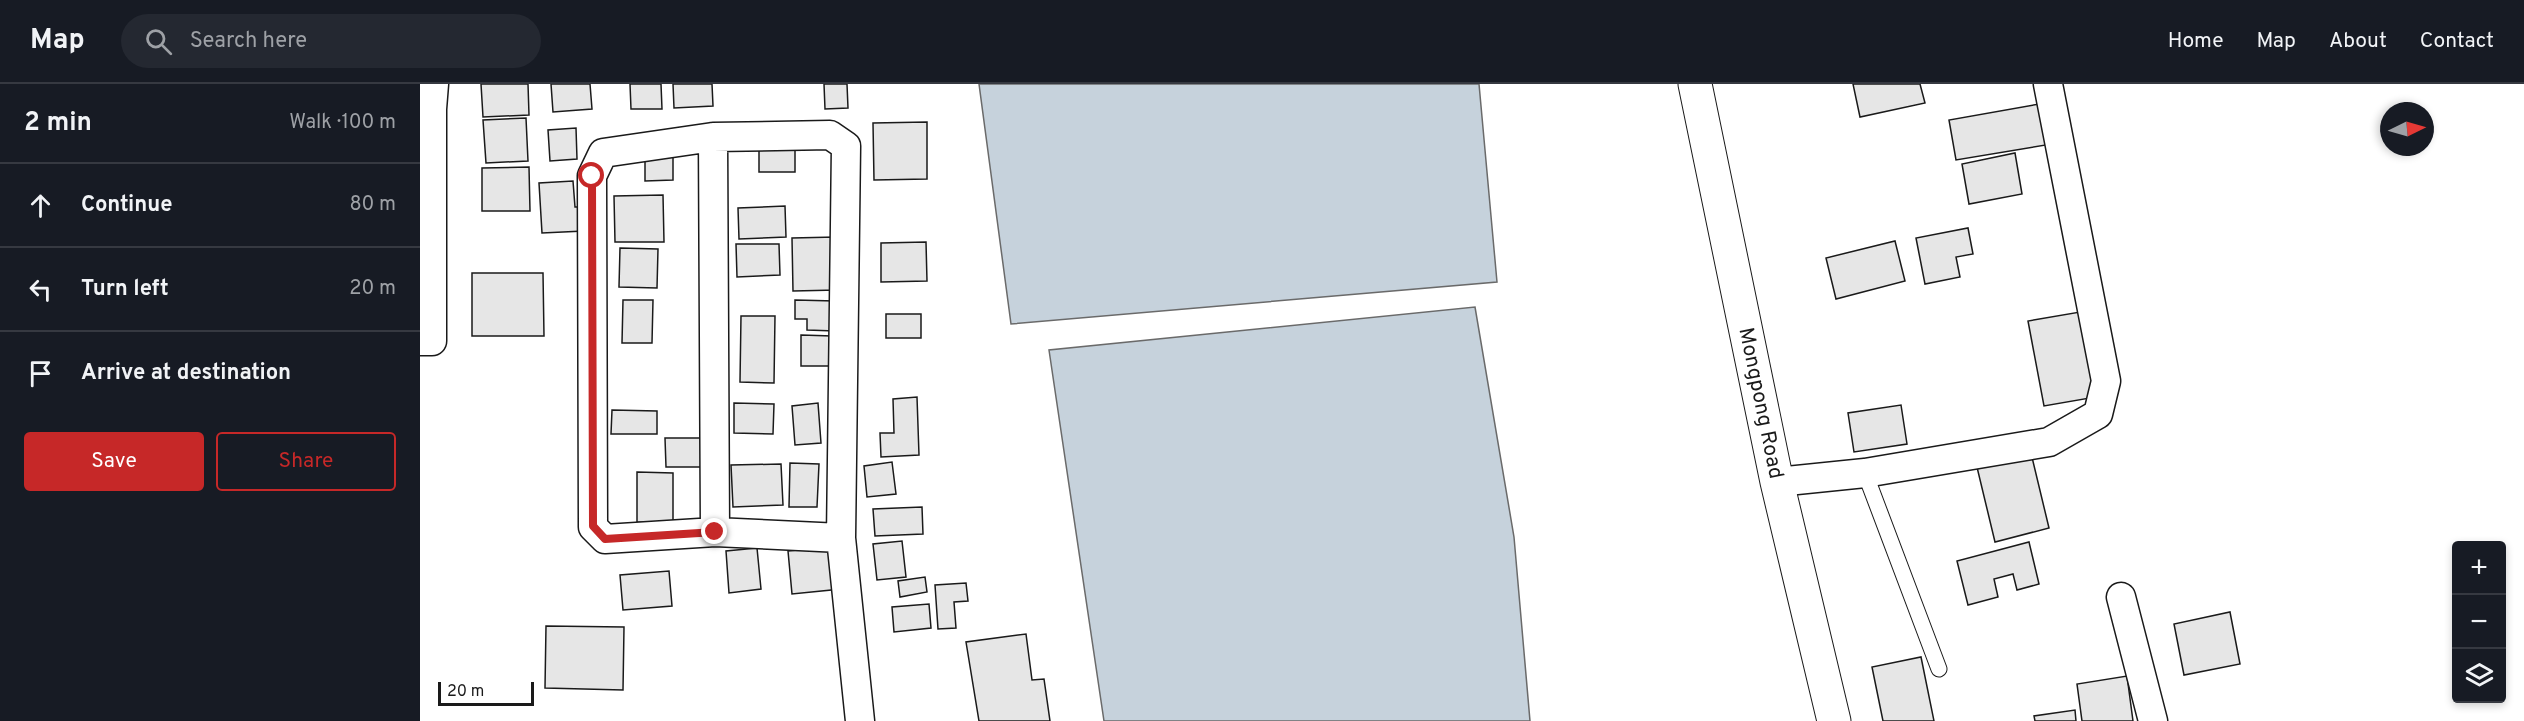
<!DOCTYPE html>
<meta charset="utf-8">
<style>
:root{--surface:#171b24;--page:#242831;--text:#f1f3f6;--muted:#9ea1a6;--line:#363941;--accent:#c62828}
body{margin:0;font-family:Overpass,sans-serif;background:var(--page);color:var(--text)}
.controls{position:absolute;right:18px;bottom:18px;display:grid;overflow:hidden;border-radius:6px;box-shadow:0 3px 9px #0003}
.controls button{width:54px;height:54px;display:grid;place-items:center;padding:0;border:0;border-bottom:2px solid var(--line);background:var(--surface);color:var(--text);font:30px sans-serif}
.compass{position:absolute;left:1960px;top:18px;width:54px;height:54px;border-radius:50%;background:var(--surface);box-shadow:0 3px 9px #0003;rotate:85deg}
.scale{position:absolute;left:18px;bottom:15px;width:96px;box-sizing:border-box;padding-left:6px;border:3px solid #1a1a1a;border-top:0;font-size:16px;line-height:21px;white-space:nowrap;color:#1a1a1a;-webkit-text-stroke:4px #fff;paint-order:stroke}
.stop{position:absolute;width:18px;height:18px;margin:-14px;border:4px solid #c62828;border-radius:50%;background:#fff}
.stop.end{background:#c62828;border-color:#fff;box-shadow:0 2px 6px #0008}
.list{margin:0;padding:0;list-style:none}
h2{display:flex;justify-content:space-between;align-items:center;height:78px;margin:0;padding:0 24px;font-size:26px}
h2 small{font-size:20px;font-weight:400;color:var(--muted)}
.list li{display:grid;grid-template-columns:39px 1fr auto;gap:18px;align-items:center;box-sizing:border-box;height:84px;padding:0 24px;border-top:2px solid var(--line)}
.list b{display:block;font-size:22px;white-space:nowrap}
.list em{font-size:20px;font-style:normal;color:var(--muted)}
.actions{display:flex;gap:12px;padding:18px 24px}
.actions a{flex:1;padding:14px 0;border:2px solid var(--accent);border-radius:6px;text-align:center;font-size:21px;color:var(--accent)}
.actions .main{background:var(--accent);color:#fff}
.icon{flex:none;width:33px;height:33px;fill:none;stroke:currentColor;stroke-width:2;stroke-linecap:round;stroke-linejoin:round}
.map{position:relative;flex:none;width:2104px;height:637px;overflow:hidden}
header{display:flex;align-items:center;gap:36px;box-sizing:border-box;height:84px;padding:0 30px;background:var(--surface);border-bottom:2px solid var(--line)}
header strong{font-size:28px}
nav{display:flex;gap:33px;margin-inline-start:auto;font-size:21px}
.search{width:420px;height:54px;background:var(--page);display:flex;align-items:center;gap:15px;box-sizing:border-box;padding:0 21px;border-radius:33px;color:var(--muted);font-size:22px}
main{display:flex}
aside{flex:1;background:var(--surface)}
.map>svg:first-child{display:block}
.water{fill:#c6d2dc;stroke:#6a6a6a;stroke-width:1.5}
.building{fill:#e6e6e6;stroke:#1a1a1a;stroke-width:1.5}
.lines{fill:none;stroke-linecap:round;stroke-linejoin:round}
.lane-casing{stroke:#1a1a1a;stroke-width:17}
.street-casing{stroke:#1a1a1a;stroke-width:31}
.secondary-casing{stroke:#1a1a1a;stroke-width:35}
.lane{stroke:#fff;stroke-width:15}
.street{stroke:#fff;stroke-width:28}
.secondary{stroke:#fff;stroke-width:33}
.route{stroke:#c62828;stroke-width:8}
.labels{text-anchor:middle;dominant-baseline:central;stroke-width:4.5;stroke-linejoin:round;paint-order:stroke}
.street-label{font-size:21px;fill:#1a1a1a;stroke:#fff}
</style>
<header>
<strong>Map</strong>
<div class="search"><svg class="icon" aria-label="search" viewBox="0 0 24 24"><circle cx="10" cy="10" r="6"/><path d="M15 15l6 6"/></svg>Search here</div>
<nav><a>Home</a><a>Map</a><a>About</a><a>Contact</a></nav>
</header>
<main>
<aside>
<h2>2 min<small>Walk · 100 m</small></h2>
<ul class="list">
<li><svg class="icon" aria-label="ahead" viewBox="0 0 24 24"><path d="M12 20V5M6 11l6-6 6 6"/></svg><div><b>Continue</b></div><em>80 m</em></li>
<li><svg class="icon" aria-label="left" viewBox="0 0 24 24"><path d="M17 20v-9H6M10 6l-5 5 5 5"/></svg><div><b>Turn left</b></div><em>20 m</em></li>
<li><svg class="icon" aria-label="arrive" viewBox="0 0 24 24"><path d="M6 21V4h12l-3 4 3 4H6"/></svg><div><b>Arrive at destination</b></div></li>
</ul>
<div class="actions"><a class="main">Save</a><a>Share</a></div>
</aside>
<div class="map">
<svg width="2104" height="637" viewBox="0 0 2104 637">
<rect width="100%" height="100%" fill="#fff"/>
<path class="water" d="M559,0H1059L1077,198L591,240Z
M1055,223L1094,453L1110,637H684L629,266Z"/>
<path class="building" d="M61,0H108L109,31L63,33Z
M131,0H170L172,25L133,28Z
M210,0H241L242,25H211Z
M253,0H292L293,22L254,24Z
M404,0H427L428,24L405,25Z
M1433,0H1500L1505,19L1440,33Z
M1619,20L1626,61L1536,76L1529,36Z
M106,34L108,77L66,79L63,36Z
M507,38V95L454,96L453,39Z
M156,44L157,75L130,77L128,46Z
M339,57L375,58V88H339Z
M1595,69L1602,110L1549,120L1542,80Z
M225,71H253V96L225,97Z
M109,83L110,127H62V84Z
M153,97L155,123H163L164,147L122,149L119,99Z
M243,111L244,158H195L194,112Z
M365,122L366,153L319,155L318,124Z
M1548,144L1553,170L1536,173L1540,193L1505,200L1496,154Z
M416,153L417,206L373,207L372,154Z
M1475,157L1485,197L1416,215L1406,174Z
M506,158L507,197L461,198V159Z
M316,160H359L360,191L317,193Z
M200,164L238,165L237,204L199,203Z
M52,189H123L124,252H52Z
M203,216H233L232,259H202Z
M375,216L415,217V247L387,246V235H375Z
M1660,228L1676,313L1624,322L1608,237Z
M466,230H501V254H466Z
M321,232H355L354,299L320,298Z
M381,251L412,252L411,282H381Z
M497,313L499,371L461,373L460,349H474L473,315Z
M314,319L354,320L353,350L314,349Z
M398,319L401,359L375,361L372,322Z
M1481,321L1487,360L1434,368L1428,329Z
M192,326L237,327V350H191Z
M245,354H288V383H246Z
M1610,365L1629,444L1575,458L1556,379Z
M472,378L476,410L447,413L444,382Z
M370,379L399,380L397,423H369Z
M361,380L363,421L313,423L311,381Z
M217,388L253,389V439L217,438Z
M502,423L503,450L455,452L453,425Z
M482,457L486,493L457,496L453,460Z
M1609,458L1619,500L1597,506L1593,490L1574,495L1578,513L1548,521L1537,477Z
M416,462L421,505L372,510L368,467Z
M337,464L341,505L309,509L306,467Z
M249,487L252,522L203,526L200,491Z
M505,493L507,508L480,513L478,497Z
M546,499L548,517L534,518L536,544L518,545L515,501Z
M509,520L511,544L474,548L472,523Z
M1810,528L1820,580L1764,591L1754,540Z
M126,542L204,543L203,606L125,604Z
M606,550L612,596L624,595L630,637H559L546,558Z
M1501,573L1514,637H1463L1452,583Z
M1707,592L1713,637H1662L1657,600Z
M1655,626L1656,637H1615L1614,632Z"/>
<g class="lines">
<defs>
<path id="lane" d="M1445,389L1519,585"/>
<path id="street" d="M293,53L295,448
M0,257H12V25L14,0
M1357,398L1445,389L1629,358L1678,330L1686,297L1628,0
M421,454L295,448L185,455L173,443L172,92L183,69L293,53L410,51L426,62L421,454L440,637
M1701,513L1733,637"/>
<g id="secondary">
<path id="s1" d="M1275,0L1357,398L1414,637"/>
</g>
</defs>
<use href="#lane" class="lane-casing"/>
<use href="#street" class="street-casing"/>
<use href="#secondary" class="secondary-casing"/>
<use href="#lane" class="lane"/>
<use href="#street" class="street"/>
<use href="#secondary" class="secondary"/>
</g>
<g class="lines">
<path class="route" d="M172,92L173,442L185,455L295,448"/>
</g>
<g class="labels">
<g class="street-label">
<text stroke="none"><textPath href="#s1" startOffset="326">Mongpong Road</textPath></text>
</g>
</g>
</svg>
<div class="controls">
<button>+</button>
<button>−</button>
<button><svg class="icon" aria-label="layers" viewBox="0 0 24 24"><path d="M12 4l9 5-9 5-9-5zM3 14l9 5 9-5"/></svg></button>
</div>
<svg class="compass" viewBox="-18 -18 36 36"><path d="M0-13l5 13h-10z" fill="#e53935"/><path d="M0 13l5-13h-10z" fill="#9ea1a6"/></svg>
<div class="scale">20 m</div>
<div class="stop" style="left:172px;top:92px"></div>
<div class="stop end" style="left:295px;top:448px"></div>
</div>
</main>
